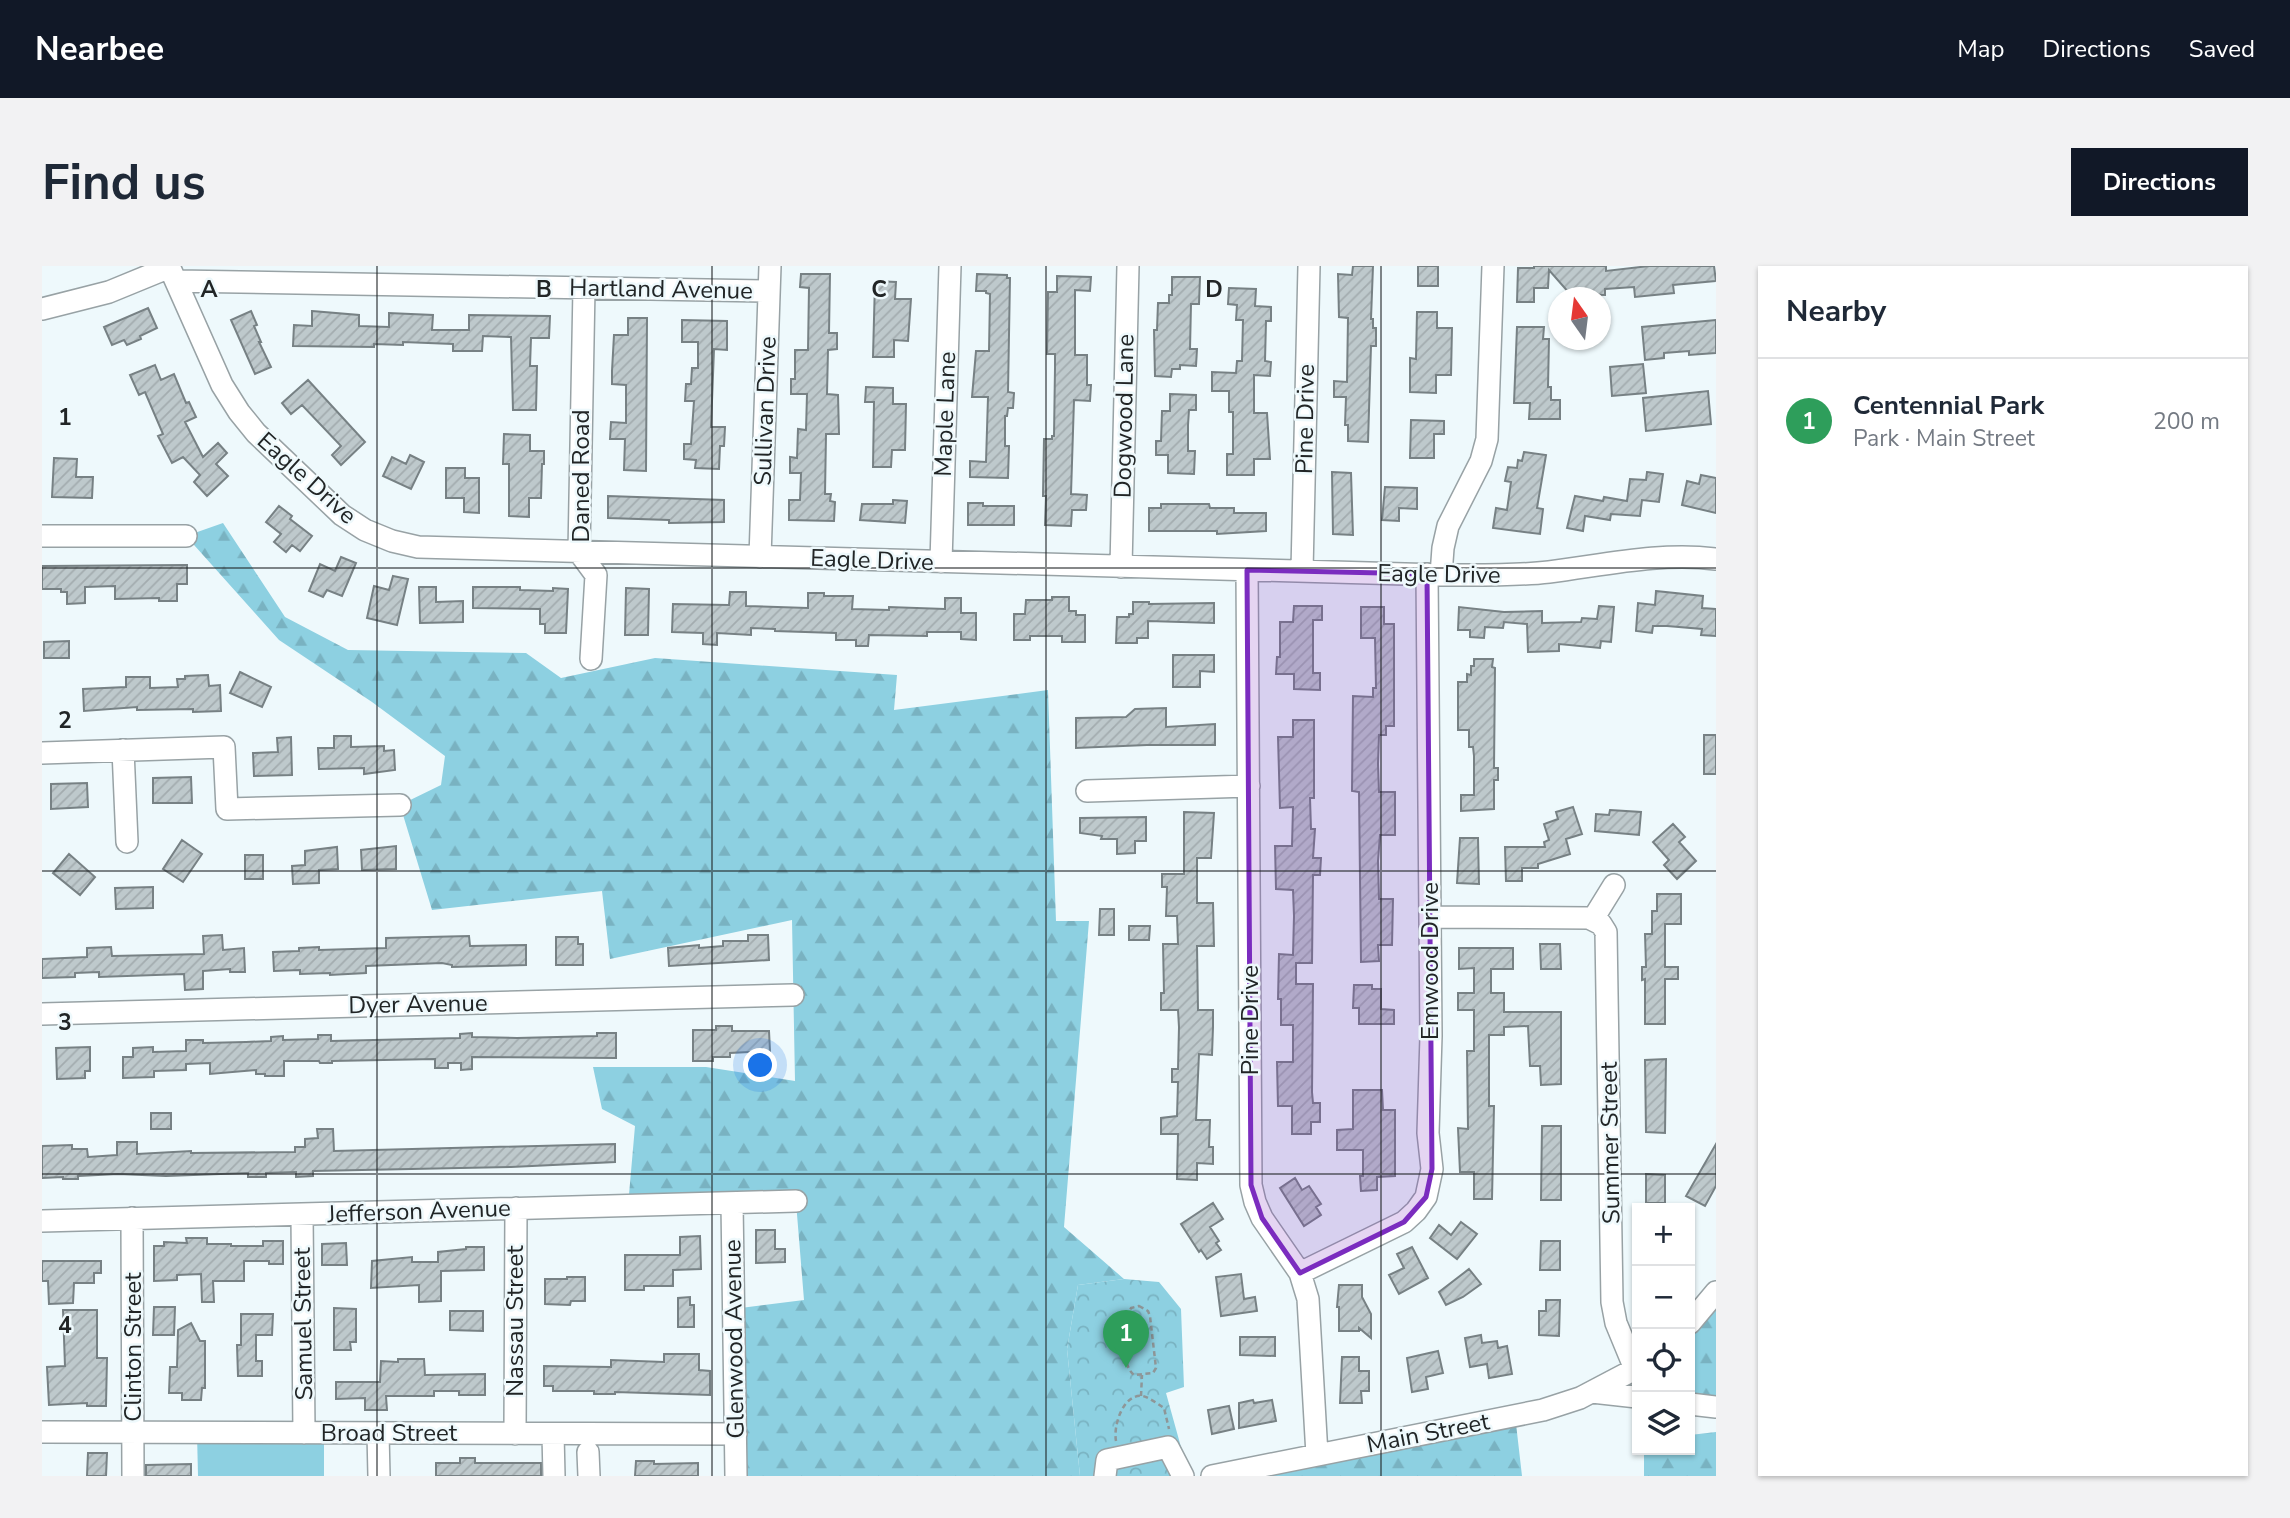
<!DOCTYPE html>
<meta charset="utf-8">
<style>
:root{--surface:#fff;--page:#f2f2f3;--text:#1f2937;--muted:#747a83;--line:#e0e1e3;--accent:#111827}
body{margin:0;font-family:"Nunito Sans",sans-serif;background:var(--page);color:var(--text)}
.controls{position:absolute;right:21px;bottom:21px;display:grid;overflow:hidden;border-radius:0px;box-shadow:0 2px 5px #0004}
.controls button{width:63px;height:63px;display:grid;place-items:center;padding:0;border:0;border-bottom:2px solid var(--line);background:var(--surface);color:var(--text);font:35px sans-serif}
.compass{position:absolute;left:1506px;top:21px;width:63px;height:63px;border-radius:50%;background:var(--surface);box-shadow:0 2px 5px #0004;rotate:346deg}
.you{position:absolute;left:719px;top:800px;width:24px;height:24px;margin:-18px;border:5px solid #fff;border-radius:50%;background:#1a73e8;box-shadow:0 0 0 10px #1a73e833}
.badge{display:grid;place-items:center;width:46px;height:46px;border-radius:50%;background:var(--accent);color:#fff;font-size:23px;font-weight:700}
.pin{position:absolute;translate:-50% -58px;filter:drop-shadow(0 2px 4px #0008)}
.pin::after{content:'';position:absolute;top:37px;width:24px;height:21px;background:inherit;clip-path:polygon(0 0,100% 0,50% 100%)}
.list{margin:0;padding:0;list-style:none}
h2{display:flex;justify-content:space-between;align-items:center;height:91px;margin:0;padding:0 28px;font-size:30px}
h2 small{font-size:23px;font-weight:400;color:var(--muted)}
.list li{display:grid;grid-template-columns:46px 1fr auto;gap:21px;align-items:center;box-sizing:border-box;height:126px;padding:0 28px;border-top:2px solid var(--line)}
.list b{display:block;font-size:26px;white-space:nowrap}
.list p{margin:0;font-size:23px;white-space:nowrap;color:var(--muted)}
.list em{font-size:23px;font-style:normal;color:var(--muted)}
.icon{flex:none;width:38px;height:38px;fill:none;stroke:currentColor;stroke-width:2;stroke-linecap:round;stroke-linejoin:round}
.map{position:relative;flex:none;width:1674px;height:1210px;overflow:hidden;border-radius:0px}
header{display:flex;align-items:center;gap:42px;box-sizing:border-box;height:98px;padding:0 35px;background:var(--accent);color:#fff}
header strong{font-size:33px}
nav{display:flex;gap:38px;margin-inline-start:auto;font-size:24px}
.intro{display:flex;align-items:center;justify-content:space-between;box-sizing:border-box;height:168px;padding:0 42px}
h1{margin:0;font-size:49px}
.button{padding:18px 32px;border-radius:0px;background:var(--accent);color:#fff;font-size:24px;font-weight:700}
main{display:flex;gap:42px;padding:0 42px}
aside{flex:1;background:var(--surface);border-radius:0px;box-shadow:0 2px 5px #0004}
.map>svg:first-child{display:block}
.grass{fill:#8dd0e1}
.forest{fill:url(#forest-firs)}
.park{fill:url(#park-crowns)}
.building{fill:url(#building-hatch);stroke:#778184;stroke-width:2}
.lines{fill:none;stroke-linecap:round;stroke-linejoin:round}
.minor-casing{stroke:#98a2a5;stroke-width:24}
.path{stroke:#8e9698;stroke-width:2.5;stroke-dasharray:5 3.5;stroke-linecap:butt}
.minor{stroke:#fff;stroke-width:21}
.marked{fill:#7b2cbf;fill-opacity:0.2;stroke:#7b2cbf;stroke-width:5;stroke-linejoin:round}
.grid{fill:none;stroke:#212526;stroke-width:2;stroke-opacity:0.55}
.labels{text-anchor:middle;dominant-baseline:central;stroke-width:5;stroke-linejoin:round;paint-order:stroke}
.street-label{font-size:24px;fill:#212526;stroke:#eef9fc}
.grid-label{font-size:23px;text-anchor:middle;font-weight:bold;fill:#212526;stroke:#eef9fc;stroke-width:5;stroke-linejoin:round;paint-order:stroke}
</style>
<header>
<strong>Nearbee</strong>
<nav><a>Map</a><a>Directions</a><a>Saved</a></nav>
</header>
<div class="intro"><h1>Find us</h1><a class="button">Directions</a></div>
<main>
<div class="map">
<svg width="1674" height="1210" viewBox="0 0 1674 1210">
<defs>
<pattern id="forest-firs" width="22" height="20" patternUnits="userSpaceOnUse" patternTransform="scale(1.75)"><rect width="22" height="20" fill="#8dd0e1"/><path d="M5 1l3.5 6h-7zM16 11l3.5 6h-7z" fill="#79b2c1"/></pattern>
<pattern id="park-crowns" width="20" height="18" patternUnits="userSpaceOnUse" patternTransform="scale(1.75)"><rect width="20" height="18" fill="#8dd0e1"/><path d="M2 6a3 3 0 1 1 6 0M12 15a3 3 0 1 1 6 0" fill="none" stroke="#79b2c1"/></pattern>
<pattern id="building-hatch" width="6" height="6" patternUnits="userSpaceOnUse" patternTransform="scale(1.75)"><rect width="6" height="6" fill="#bec9cc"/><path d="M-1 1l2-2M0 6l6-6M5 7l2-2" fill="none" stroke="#a3acaf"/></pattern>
</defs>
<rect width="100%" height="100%" fill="#eef9fc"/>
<path class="grass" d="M155,1167H282V1210H156Z"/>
<path class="forest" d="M181,257L243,351L306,384L484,387L519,412L613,392L855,409L852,444L1006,424L1014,655H1047L1022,961L1082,1013L1036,1019L1025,1083L1038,1210H694L691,1043L762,1034L754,936L586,940L593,860L560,843L551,801H664L753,815L750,654L568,693L560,625L390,644L358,539L399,519L403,490L330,436L237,374L144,270Z
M1674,1026V1141L1648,1138V1057Z
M1473,1149L1480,1210H1170Z
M1674,1166V1210H1602V1184H1648V1169Z"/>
<path class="park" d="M1082,1013L1117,1016L1139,1043L1142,1121L1124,1127L1147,1210H1038L1025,1083L1036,1019Z"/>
<path class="building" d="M1311,0H1331L1329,53H1331V62H1334V80H1329L1326,176L1306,175V159H1303L1304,131H1292V115L1305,116L1306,52L1297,51L1296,8L1310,9Z
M1376,0H1396V20H1376Z
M1492,0H1564V5L1607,0H1672L1674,15L1631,19L1632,27L1593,31L1592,21L1563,23V29L1528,28L1507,4L1506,22H1492V36H1475L1476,2H1492Z
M759,8H788L787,67H795V83L786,84L785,128L796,129L797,168H784L783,228H789L788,235L793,236L792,255L747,254V234H758L759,207H748V191L755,192L756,163L764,164L765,128H749V113H753V84H766L767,22L758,21Z
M935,8L965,9V12H968L966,126L972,127L971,142H966L965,150H963V180H967L966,212L928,211V195L944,196L946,131H930L934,85H947L948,28L944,27V25H934Z
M1015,10L1049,11L1048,25L1033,24V89H1045V119H1049L1048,135L1032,134L1029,228L1045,229L1044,244H1030L1029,260L1003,259L1004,230H1001L1002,173H1010V170H1012L1013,102V88H1005L1006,26H1015Z
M1130,11H1158L1157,38H1149L1148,83H1155L1154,100L1138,99V103H1130L1129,111L1113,110L1112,64H1115L1116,37H1127V29H1130Z
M833,15L854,16L853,33H869L866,75L852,74V91H831Z
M1187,22L1214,23L1213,40L1229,41V55H1224L1223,95L1229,96L1228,110L1212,109V147H1225L1228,193H1212V209H1185V188H1191V146H1187V125H1170V106L1194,107L1195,95H1200L1201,54H1194L1195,39L1186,38Z
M106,42L115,62L98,70L99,73L85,79L82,74L70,79L62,61Z
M209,45L215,59L212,60L219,76H217L229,101L213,108L189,54Z
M270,45L317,49V60L347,61V47L391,49L390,64H427V49L508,50L507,72H489L488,100H495L494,144H471L469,71L441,70L440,85H411V78L361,76V79L332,78V81L251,80L252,59L270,60Z
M1375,46H1395V62H1410L1409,109H1394V127L1368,126V92L1374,93Z
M586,52H605L604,205L582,204L583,173H568L569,156L584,157V119L570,118V105L572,69H586Z
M640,54L685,55V84L672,83L669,161H683L682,180H678L677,203L653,202L654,194L642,193V178H649L652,135H643L644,118H649L650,102H656V76H640Z
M1674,54V87L1647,89V85L1622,87V92L1603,94L1600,61Z
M1475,61H1502L1501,73H1507L1506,121H1509V134H1518V153H1487L1488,137H1472Z
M1601,98L1604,127L1570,130L1568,101Z
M113,99L119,114L132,108L144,137L147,136L154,151L143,156L161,191L176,177L185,187L174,198L186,210L165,230L152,216L158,209L141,191L130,197L116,170L121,168L103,126L97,129L88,109Z
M266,114L323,176L299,199L290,189L299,180L260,139L249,148L240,137Z
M824,121L851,122V138H864L863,184H850L849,201H831L832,136H823Z
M1666,125L1669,158L1604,165L1601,132Z
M1128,128L1154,129V144H1147L1146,159V185H1153L1152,208L1126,207V189H1114V175H1119L1120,145H1128Z
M1369,154L1402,155V168H1392V192H1368Z
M462,168L488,169V185H502V198H500L499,232H487V251L467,250V198H461Z
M1482,186L1504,189L1495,242L1501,243L1498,268L1451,262L1454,242L1465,244L1469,216L1463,215L1466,201L1475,202L1476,194L1480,195Z
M368,189L382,196L369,223L341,210L350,191L364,198Z
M12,192L35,193L34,211H51L50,232L10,231Z
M404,202H423V212H437V247L422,246V232H404Z
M1290,206L1309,207L1311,269L1291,268Z
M1605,206L1621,208L1617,236L1600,234L1598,250L1569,248L1568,254L1543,250L1541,265L1525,262L1533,230L1561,235L1562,231L1585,235L1588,213L1604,214Z
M1659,209L1674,212V247L1640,239L1645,215L1657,218Z
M1343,221L1375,222V243L1357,242V255L1340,254Z
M566,230L682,234V256L627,257V254L566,252Z
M851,234L865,235L863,257L818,254L820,238H851Z
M926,237H941V240H972V259H926Z
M1119,238H1167L1168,242H1192V247H1224V265L1175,268V265H1107V242H1119Z
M237,240L250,250L248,253L270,270L258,285L250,279L244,286L232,276L239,268L224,256Z
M299,291L314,297L300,330L285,324L281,331L267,325L278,298L293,305Z
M145,299V318H135V335H117V332L73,333V320L43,321V337L25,338V326H19V323H0V300Z
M351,310L366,313L355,359L325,352L332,320L347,324Z
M377,321H394V336L421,335V356L378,357Z
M431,321H478V324L511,325V322L526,323L524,367H503V358H498V343L431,342Z
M584,322L607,323L606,369H583Z
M1614,325L1661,330L1660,342L1674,343V370L1659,369L1660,363L1625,360H1611L1610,367L1594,365L1596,337L1613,339Z
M688,326H704V340L766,342V327H782V330H811L810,343L847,344V341L903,343V332H919V347H934V374L919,373V366H885V370L827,369L826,380H814V374H794V367L733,365V363L709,362V369L675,367V379L661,378V367L630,366L631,338L687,339Z
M1010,331H1027V345H1034V349H1043V376H1020V370H988V374H972V348H983L984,334H1010Z
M1091,336H1107V338L1172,337V357L1106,355V372H1095V377H1074L1075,351H1087V348H1091Z
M1252,340H1280V354H1271V407H1278V424L1252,423V408H1234L1235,391H1238V356H1251Z
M1557,340L1572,341L1569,376L1559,375L1558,382L1517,378V385L1486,386L1485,358L1462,356L1461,362L1443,361L1442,372L1428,371V364H1416L1417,341L1462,346L1500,345V357L1539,356L1540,352L1555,353Z
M1319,341H1342V358H1352V460H1344V469H1337L1336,498L1337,526H1353V569H1338L1336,595L1337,633H1351L1350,679H1336L1337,695L1319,696L1317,526L1310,525L1311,430L1331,431V422H1334L1333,372H1319Z
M27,375V392H2V376Z
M1131,389H1172V406L1158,405V421H1131Z
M1432,393H1451L1450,401L1453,402L1452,502H1456V514H1452V543L1419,545V529H1432V490L1431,481H1427V464H1416V416H1425V408L1429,409V400H1432Z
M198,406L229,421L220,441L188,427Z
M166,409L167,420L178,419L179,445L151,446V443L95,444V441L42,445L41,423L84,421V411H108V422L136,421L135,413H143V410Z
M1124,442V461L1173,458V479H1105L1034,482V452L1084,451L1093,443Z
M1251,454H1272V532H1268L1269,563H1273L1271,592H1279L1278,609H1271L1270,697H1254V718H1271L1270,826L1271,837H1278V856H1269V868H1250V840H1236L1235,796H1251V759H1239V733H1236L1237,688L1251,689L1252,650L1251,624L1234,623L1233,580H1250L1251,541L1238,542L1236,471H1251Z
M1662,469H1674V508H1662Z
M292,470H309V481L342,480V485L352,484L353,504L322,508V502L277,503L276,482H292Z
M249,471L250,509L212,510L211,487L236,486L235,472Z
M149,511L150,537H111V512Z
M45,517L46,541L9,543V518Z
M1531,541L1540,568L1524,573L1528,588L1496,598V602H1480V615H1464L1463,581H1503L1502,576L1507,574L1502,558L1516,553L1514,546Z
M1568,544L1599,546L1597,569L1553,565L1554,548L1567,549Z
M1142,546L1172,547L1169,592H1155V637H1171L1172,680H1155L1156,744H1171V761L1170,789L1157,788L1154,854H1168L1167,881H1171V898L1155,897V914L1135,913L1136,868H1119V852L1135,850L1136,816H1130V803H1136L1137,761L1136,744H1119V727H1122L1121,678H1136L1135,650H1124L1125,621H1120V608H1142Z
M1104,551V575H1093V587L1075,588V573H1059L1060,570L1038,567V552Z
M1631,558L1643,571L1637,576L1654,595L1635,613L1622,599L1627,594L1611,576Z
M1418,572H1436L1437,618L1415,617Z
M140,574L160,588L141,616L121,603Z
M354,580V603L320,604L319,584Z
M295,581L296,603L277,604V617L251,618L250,600L263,599V585Z
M27,588L53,611L38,629L11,607Z
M203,589H221V613H203Z
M111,621V642L74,643L73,622Z
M1615,628H1639V658H1623V701H1636V713H1623V758H1603V713L1600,714V701H1604L1603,668H1610V645H1615Z
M1058,643H1072V669H1057Z
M1087,660H1108L1107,674H1087Z
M180,669L181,684L202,682L203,706H188V703L161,705V723L143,724L142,708L57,711V706L33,707V711L0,712V693L45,691V682L69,681L70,690L162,688L161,670Z
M706,669H726L727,694L627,700L626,682L657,679V682L681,680V675H706Z
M427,670L428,680L484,679V699L410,701V699L400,697L324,700V707L288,709V707L258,708V704L232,705L231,686L257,685V682L277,681V684L344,682V672Z
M514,671H536V678H541V699H514Z
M1498,678H1518L1519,703H1499Z
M1417,682H1471V703H1449V727H1462V746H1519V818L1499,819L1498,800H1488L1486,760L1462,761V769H1447V840H1452L1450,933H1432V906H1418L1416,862L1426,863L1425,785H1432V744H1416V727H1432V702L1417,703Z
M1312,719H1330V723H1339V743L1352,744V758H1317V742H1311Z
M674,760H690V765H727L728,785L688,787V791H671V795H651V764H674Z
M430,767V771L475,772L555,770V767H574V792L430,791V803L419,804V797H406V802H393V793L290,795V797H278L277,795H242V810H223V808H214V804L168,808V797L144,798V804L112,805V811L81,812V791H91V782L111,781V786L144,785V774H161V777L204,776L229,775V771L241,770V774L276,773V769H289V775L418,772V768Z
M48,781V805H43V812L15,813L14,782Z
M1624,793L1623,867L1604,866L1603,794Z
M1311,824H1340L1341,844H1353V910L1335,911V924L1319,925L1318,910H1321V884H1295V864L1311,863Z
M109,847H129V863H109Z
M1500,860H1519V934H1499Z
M275,863H291L292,885L573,878V896L469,901L271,905V910L254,911V906L224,907V911H206V907L124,910L76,908L36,910V913H21V911L0,912V880L30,879V883H45L46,891L75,889V876H95V888L149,885V887L253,886V881H263V873L276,872Z
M1674,878V920L1663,940L1644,930Z
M1604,908L1623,909V937H1604Z
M1253,912L1260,924L1267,920L1279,938L1274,941L1279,949L1262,960L1238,922Z
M1171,937L1181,953L1168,961L1177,975L1174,977L1179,984L1165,993L1159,984L1157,986L1139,958Z
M1419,956L1435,968L1415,993L1388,972L1397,959L1409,969Z
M714,964H733V983H743V996L714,997Z
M658,970L659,1003L631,1004V1020H602V1024H583V989H638V971Z
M144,972H165V978H189V980H221V975H241V998H227V995H202V1015H171L172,1036H160L159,1008L135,1009V1014L112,1015V980H122V976L145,977Z
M1499,975H1518V1004H1498Z
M304,977L305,999H280V978Z
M424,981H442V1004L399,1005V1035L377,1036V1019L329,1022L330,995L370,991V996H396V986L424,983Z
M1370,981L1386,1012L1357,1028L1347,1009L1362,1002L1355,988Z
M0,995H59V1007H52V1017H32L31,1037L7,1038L6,1015H0Z
M1427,1003L1439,1018L1421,1031L1404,1039L1397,1026Z
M1199,1008L1202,1033L1213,1031L1215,1045L1179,1050L1174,1011Z
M525,1011H543V1035H529L528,1039L503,1038V1013H525Z
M1297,1019H1320V1031L1329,1048V1072L1317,1062V1065H1297V1041H1295Z
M648,1031V1039H652V1061H636V1032Z
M1504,1034H1518L1517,1070L1497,1069V1045H1504Z
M112,1041H133L132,1069H111Z
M292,1042L314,1043V1076H308L309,1084H292Z
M21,1044H55V1092H65L64,1140H45V1137L7,1139L5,1101L23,1100Z
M408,1045H441V1065L408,1064Z
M199,1048H231L230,1069H214V1095H220V1110H196L195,1079H199Z
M149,1057L158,1075H163V1122H160L159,1134H140V1127H127L128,1101H135L136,1064Z
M1439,1069L1440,1077L1455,1075L1456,1082L1465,1080L1470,1108L1447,1112L1445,1098L1428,1101L1423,1072Z
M1198,1071H1233V1090L1198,1089Z
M1396,1085L1401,1107L1384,1111L1386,1123L1370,1126L1365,1092Z
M622,1088H657V1104L668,1105V1129L573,1126V1128H552V1125H511V1120H502V1100L569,1101V1094L622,1096Z
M1300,1091H1317V1105H1327V1125H1319L1320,1137H1298Z
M356,1093H382L383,1109L443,1108V1129H417V1125H392V1130H344L345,1144H323V1132L294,1133V1116H338L339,1095L356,1096Z
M1211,1134L1212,1137L1230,1134L1234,1155L1197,1162V1137Z
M1187,1140L1192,1163L1170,1168L1166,1144Z
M46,1187H65L64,1210H45Z
M418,1192H433V1197H499V1210H394V1197H418Z
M594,1195H612V1198L656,1197V1210H593Z
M149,1198V1210H104V1199Z"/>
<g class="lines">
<defs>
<path id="minor" d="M127,0L180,119L197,146L214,167L300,249L323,264L350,275L376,281L1399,309C1435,309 1472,310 1507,306C1563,299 1618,286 1674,293
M134,15L727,25
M542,22L537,286L554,309L549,393
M0,43L67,26L128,1
M0,270H144
M718,291L728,0
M899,296L908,0
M1079,301L1086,0
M1205,304L1209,919L1213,936L1220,952L1258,1007L1266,1033L1275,1189
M1260,305L1267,0
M1399,309L1401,282L1406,260L1439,195L1445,173L1451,0
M81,484L85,576
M0,487L182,481L185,543L358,539
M1045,525L1207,520
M1388,651L1547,652L1559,658L1564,666L1570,1036L1574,1057L1593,1103
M1551,653L1572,619
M0,748L751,729
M690,937L694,1210
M260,948L262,1167
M90,952L91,1210
M0,955L754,935
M1258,1007L1362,956L1374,945L1384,931L1390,903L1386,867L1389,770L1385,308
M1648,1057L1674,1026
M1550,1126L1595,1131
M1648,1138L1674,1141
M0,1166L694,1168
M336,1167L337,1210
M473,1168L474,942
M511,1168L512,1210
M546,1186L547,1210
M1063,1210L1065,1194L1126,1181L1141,1210
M1170,1210L1501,1144L1538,1132L1595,1102"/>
</defs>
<use href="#minor" class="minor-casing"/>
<path class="path" d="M1097,1040L1106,1045L1108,1050L1114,1102L1111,1107L1092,1109C1077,1097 1087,1066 1086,1048L1089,1042Z
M1099,1130L1100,1109
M1074,1175C1071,1160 1081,1127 1101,1130C1108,1132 1116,1138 1122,1142L1127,1163"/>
<use href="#minor" class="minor"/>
</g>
<path class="marked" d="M1205,304L1385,308L1390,903L1384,931L1362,956L1258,1007L1220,952L1209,919Z"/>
<path class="grid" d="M335,0V1210M670,0V1210M1004,0V1210M1339,0V1210M0,302H1674M0,605H1674M0,908H1674"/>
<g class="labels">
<g class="street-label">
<text transform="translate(619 23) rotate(1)">Hartland Avenue</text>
<text transform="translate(723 145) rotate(-88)">Sullivan Drive</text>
<text transform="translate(903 148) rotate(-88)">Maple Lane</text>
<text transform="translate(1082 150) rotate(-89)">Dogwood Lane</text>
<text transform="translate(1263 153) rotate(-89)">Pine Drive</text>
<text transform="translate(539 210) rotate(-90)">Daned Road</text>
<text transform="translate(265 212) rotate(42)">Eagle Drive</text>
<text transform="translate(830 294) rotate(2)">Eagle Drive</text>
<text transform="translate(1397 308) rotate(1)">Eagle Drive</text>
<text transform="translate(1388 695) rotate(-90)">Emwood Drive</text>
<text transform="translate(376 738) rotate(-1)">Dyer Avenue</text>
<text transform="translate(1208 754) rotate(-90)">Pine Drive</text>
<text transform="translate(1568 877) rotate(-91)">Summer Street</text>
<text transform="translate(377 945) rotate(-2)">Jefferson Avenue</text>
<text transform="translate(473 1055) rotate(-90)">Nassau Street</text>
<text transform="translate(261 1058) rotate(-91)">Samuel Street</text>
<text transform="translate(692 1073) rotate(-91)">Glenwood Avenue</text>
<text transform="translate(91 1081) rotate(-90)">Clinton Street</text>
<text x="347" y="1167">Broad Street</text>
<text transform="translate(1386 1167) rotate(-11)">Main Street</text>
</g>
</g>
<g class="grid-label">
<text x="167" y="31">A</text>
<text x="502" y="31">B</text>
<text x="837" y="31">C</text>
<text x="1172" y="31">D</text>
<text x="23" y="159">1</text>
<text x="23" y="462">2</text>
<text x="23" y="764">3</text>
<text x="23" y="1067">4</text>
</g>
</svg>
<div class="controls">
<button>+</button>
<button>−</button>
<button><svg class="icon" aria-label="locate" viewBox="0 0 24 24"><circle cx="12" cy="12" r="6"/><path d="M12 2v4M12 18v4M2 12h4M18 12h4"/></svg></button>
<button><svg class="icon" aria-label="layers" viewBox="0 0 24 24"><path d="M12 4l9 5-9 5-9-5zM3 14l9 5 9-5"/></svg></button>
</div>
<svg class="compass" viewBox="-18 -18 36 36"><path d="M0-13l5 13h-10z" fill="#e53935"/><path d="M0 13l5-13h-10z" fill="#747a83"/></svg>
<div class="you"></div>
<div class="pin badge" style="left:1084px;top:1102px;background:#2e9e5b">1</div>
</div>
<aside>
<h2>Nearby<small></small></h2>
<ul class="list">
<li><span class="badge" style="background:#2e9e5b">1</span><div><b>Centennial Park</b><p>Park · Main Street</p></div><em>200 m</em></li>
</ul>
</aside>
</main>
